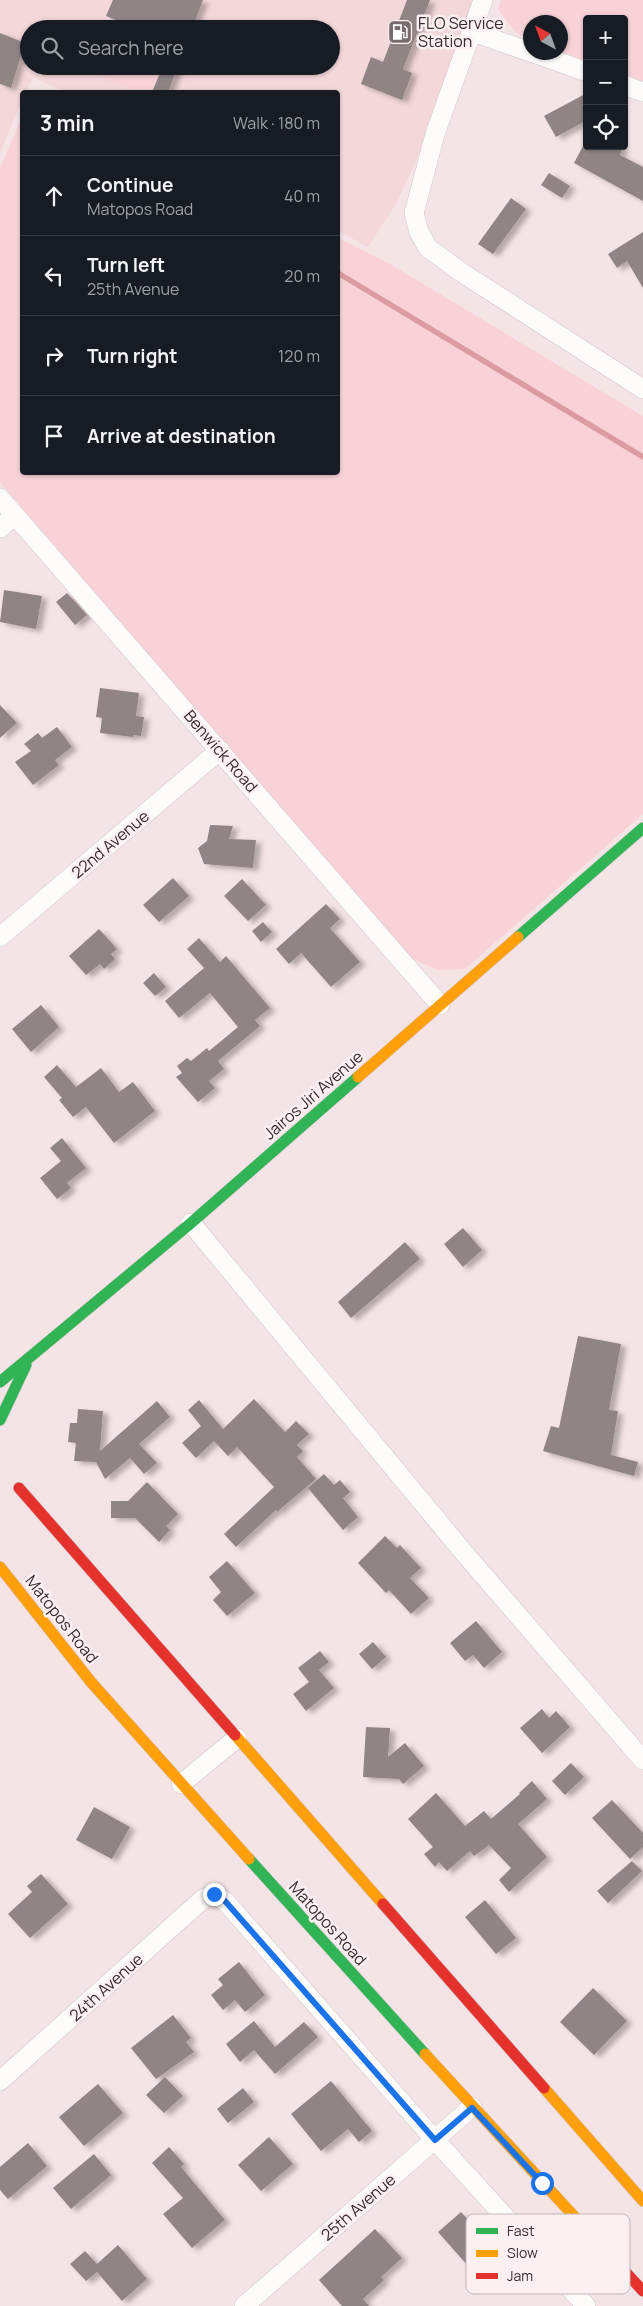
<!DOCTYPE html>
<meta charset="utf-8">
<style>
:root{--surface:#171b24;--page:#20242c;--text:#f1f3f6;--muted:#9ea1a6;--line:#363941}
body{margin:0;font-family:Manrope,sans-serif;background:var(--page);color:var(--text)}
.controls{position:absolute;right:15px;top:15px;display:grid;overflow:hidden;border-radius:5px;box-shadow:0 1px 4px #0004}
.controls button{width:45px;height:45px;display:grid;place-items:center;padding:0;border:0;border-bottom:1px solid var(--line);background:var(--surface);color:var(--text);font:25px sans-serif}
.compass{position:absolute;left:523px;top:15px;width:45px;height:45px;border-radius:50%;background:var(--surface);box-shadow:0 1px 4px #0004;rotate:319deg}
.stop{position:absolute;width:15px;height:15px;margin:-11px;border:4px solid #1a73e8;border-radius:50%;background:#fff}
.stop.end{background:#1a73e8;border-color:#fff;box-shadow:0 1px 5px #0008}
.list{margin:0;padding:0;list-style:none}
h2{display:flex;justify-content:space-between;align-items:center;height:65px;margin:0;padding:0 20px;font-size:21px}
h2 small{font-size:16px;font-weight:400;color:var(--muted)}
.list li{display:grid;grid-template-columns:32px 1fr auto;gap:15px;align-items:center;box-sizing:border-box;height:80px;padding:0 20px;border-top:1px solid var(--line)}
.list b{display:block;font-size:19px;white-space:nowrap}
.list p{margin:0;font-size:16px;white-space:nowrap;color:var(--muted)}
.list em{font-size:16px;font-style:normal;color:var(--muted)}
.icon{flex:none;width:28px;height:28px;fill:none;stroke:currentColor;stroke-width:2;stroke-linecap:round;stroke-linejoin:round}
.map{position:relative;flex:none;width:643px;height:2306px;overflow:hidden}
.search{position:absolute;background:var(--surface);box-shadow:0 1px 4px #0004;left:20px;top:20px;width:320px;height:55px;display:flex;align-items:center;gap:12px;box-sizing:border-box;padding:0 18px;border-radius:28px;color:var(--muted);font-size:19px}
.panel{position:absolute;background:var(--surface);box-shadow:0 1px 4px #0004;left:20px;top:90px;width:320px;height:385px;border-radius:5px}
.map>svg:first-child{display:block}
.built{fill:#f3d7d9;fill-rule:evenodd}
.green{fill:#f8d2d6}
.lines{fill:none;stroke-linecap:round;stroke-linejoin:round}
.stream{stroke:#db9ba1;stroke-width:5.5}
.building{fill:#908485;filter:url(#shadow)}
.street-casing{stroke:#d0c3c4;stroke-width:20}
.fast-casing{stroke:#d0c3c4;stroke-width:12}
.slow-casing{stroke:#d0c3c4;stroke-width:12}
.jam-casing{stroke:#d0c3c4;stroke-width:12}
.street{stroke:#fefbfb;stroke-width:19}
.fast{stroke:#30b455;stroke-width:11}
.slow{stroke:#ff9f0a;stroke-width:11}
.jam{stroke:#e5322d;stroke-width:11}
.route{stroke:#1a73e8;stroke-width:6}
.labels{text-anchor:middle;dominant-baseline:central;stroke-width:5;stroke-linejoin:round;paint-order:stroke}
.poi-label{font-size:16px;fill:#362b2c;stroke:#fcf0f0;text-anchor:start}
.street-label{font-size:16px;fill:#362b2c;stroke:#fcf0f0}
.key{fill:#fcf0f0;stroke:#c1b5b5;stroke-width:1}
.key-label{font-size:14px;fill:#362b2c}
</style>
<div class="map">
<svg width="643" height="2306" viewBox="0 0 643 2306">
<defs>
<filter id="shadow"><feDropShadow dx="5.5" dy="3" stdDeviation="2.5" flood-color="#0004"/></filter>
</defs>
<rect width="100%" height="100%" fill="#f5e4e6"/>
<path class="built" d="M0,0H477L428,135L396,204L368,247L338,231V92H64L33,77L26,92H22V101L0,153ZM29,29H331V66H29Z"/>
<path class="green" d="M501,0H643V81L624,74V19H587V61L561,52L560,22H530V41C516,36 507,21 498,9Z
M86,66H163L152,92H139L84,71Z
M22,117V472H338V238L390,264L643,416V814L465,969L438,970L410,958L0,482V168Z"/>
<g class="lines">
<path class="stream" d="M338,273L643,457"/>
</g>
<path class="building" d="M113,0H203L192,29H138L106,16Z
M407,0H430L403,69L412,73L402,100L361,84L371,57L383,62Z
M0,33L25,43L11,88L0,84Z
M163,66H178L168,92H152Z
M587,93V120L556,137L544,116Z
M583,146H623L620,155L643,167V201L574,163Z
M549,173L570,186L562,198L541,185Z
M511,198L526,209L493,254L478,244Z
M643,232V288L627,261L617,268L608,254Z
M4,590L42,596L36,629L0,622Z
M67,593L87,615L75,625L56,602Z
M100,688L139,693L136,716L144,717L141,736L133,735V737L100,733L102,718L96,717Z
M0,705L17,723L0,738Z
M57,727L72,747L55,760L59,765L33,785L15,762L31,751L24,744L38,733L42,738Z
M210,825L233,826L229,839L256,840L253,868L204,864L198,848L207,841Z
M173,878L189,896L159,922L143,905Z
M242,879L266,905L248,921L224,896Z
M326,904L340,919L330,928L360,962L331,987L301,953L289,964L276,949Z
M263,922L272,932L261,942L252,931Z
M99,929L117,949L111,954L115,959L104,969L100,964L86,975L69,956Z
M199,938L220,962L226,956L270,1008L255,1020L260,1026L218,1061L224,1069L209,1081L215,1088L198,1102L176,1077L182,1073L177,1066L187,1058L191,1061L207,1048L209,1051L238,1027L210,993L179,1018L165,1001L204,968L187,949Z
M154,973L166,987L155,996L143,983Z
M41,1005L59,1027L31,1052L12,1029Z
M57,1065L76,1087L101,1068L119,1092L133,1082L155,1111L114,1143L86,1107L73,1117L59,1100L62,1098L44,1077Z
M62,1138L86,1168L67,1183L71,1188L57,1199L40,1178L61,1161L50,1148Z
M463,1228L482,1250L463,1267L444,1244Z
M405,1242L420,1259L351,1318L338,1302Z
M578,1336L621,1344L609,1410L618,1411L611,1455L638,1462L634,1476L543,1451L551,1426L559,1428Z
M254,1399L285,1432L296,1421L309,1434L297,1445L303,1451L297,1457L316,1479L277,1512L276,1510L236,1547L224,1534L274,1487L237,1447L228,1456L214,1441L196,1458L182,1443L201,1426L188,1410L199,1400L223,1429Z
M157,1401L170,1417L139,1444L157,1463L144,1474L130,1458L105,1479L96,1462L74,1461L76,1443L68,1442L70,1423H77L78,1409L103,1411L100,1451Z
M324,1474L334,1485L340,1480L350,1492L343,1498L358,1517L343,1530L308,1488Z
M147,1482L178,1514L166,1526L170,1530L159,1542L135,1518H111V1501H128Z
M385,1536L397,1548L400,1545L421,1568L410,1578L429,1598L411,1614L389,1590L386,1593L358,1563Z
M227,1561L255,1593L227,1616L213,1600L221,1592L209,1577Z
M476,1621L502,1652L484,1668L473,1655L465,1661L450,1643Z
M373,1642L386,1657L372,1669L359,1654Z
M320,1651L329,1662L319,1670L334,1688L306,1711L293,1694L309,1682L298,1668Z
M542,1709L549,1718L556,1711L570,1727L542,1753L520,1728Z
M366,1727L390,1728L388,1757L405,1743L424,1766L403,1784L399,1779L363,1777Z
M571,1763L584,1777L565,1795L552,1781Z
M532,1781L547,1799L518,1824L547,1857L509,1892L499,1880L511,1868L489,1845L474,1856L470,1851L447,1871L439,1862L435,1867L424,1854L433,1847L408,1819L436,1793L465,1826L484,1811L491,1819L520,1794L519,1793Z
M612,1800L643,1833V1847L630,1859L592,1818Z
M94,1807L130,1827L112,1859L76,1840Z
M632,1861L642,1871L608,1903L597,1891Z
M41,1874L68,1904L30,1938L8,1914L32,1892L27,1886Z
M485,1900L516,1938L496,1954L465,1917Z
M239,1962L265,1995L245,2012L235,2000L223,2010L211,1995L223,1985L218,1979Z
M593,1988L627,2021L594,2055L560,2022Z
M173,2015L191,2038L186,2042L194,2052L156,2079L131,2048Z
M254,2021L275,2047L304,2022L318,2037L275,2074L254,2050L240,2062L226,2044Z
M165,2077L183,2096L164,2113L146,2095Z
M331,2081L372,2131L359,2142L348,2129L321,2151L291,2114Z
M98,2084L123,2113L84,2146L59,2117Z
M243,2088L254,2102L228,2123L217,2109Z
M269,2137L293,2164L261,2191L238,2165Z
M28,2143L47,2166L8,2199L0,2190V2167Z
M169,2147L184,2164L181,2167L225,2220L192,2248L163,2214L183,2198L152,2163Z
M94,2154L111,2175L71,2209L53,2188Z
M461,2212L492,2246L469,2267L438,2232Z
M375,2229L402,2258L381,2277L384,2280L363,2299L369,2306H342L319,2280Z
M118,2245L147,2279L122,2301L97,2272L86,2281L70,2264L85,2251L97,2264Z"/>
<g class="lines">
<defs>
<path id="street" d="M483,0L435,134L414,213L419,232L428,248L464,274L643,389
M470,31L530,52
M531,52L587,72
M624,85L643,92
M0,498L440,1005
M0,528L15,515
M0,937L220,750
M191,1223L465,1554L643,1760
M181,1784L237,1738
M0,2081L204,1898L214,1895L225,1901L435,2140L586,2306
M244,2306L472,2107"/>
<path id="fast" d="M518,937L643,828
M0,1382L191,1223L358,1077
M0,1420L26,1365
M249,1859L425,2054"/>
<path id="slow" d="M358,1077L518,937
M0,1567L91,1682L249,1859
M235,1735L383,1904
M425,2054L583,2226
M544,2088L643,2201"/>
<path id="jam" d="M19,1488L235,1735
M383,1904L544,2088
M583,2226L643,2291"/>
</defs>
<use href="#street" class="street-casing"/>
<use href="#fast" class="fast-casing"/>
<use href="#slow" class="slow-casing"/>
<use href="#jam" class="jam-casing"/>
<use href="#street" class="street"/>
<use href="#fast" class="fast"/>
<use href="#slow" class="slow"/>
<use href="#jam" class="jam"/>
</g>
<g class="lines">
<path class="route" d="M214,1894L225,1901L435,2140L472,2108L542,2183"/>
</g>
<defs>
<symbol id="fuel-square" viewBox="-11 -11 22 22"><rect x="-9" y="-9" width="18" height="18" rx="4" fill="#796c6d" stroke="#fcf0f0"/><path d="M-5.5-6h7V0h2V4h1.3V-2.5L3-4.5l.8-.8L6-3V5H2.5V1h-1V6h-7ZM-4.2-4.7v3.2H.2V-4.7Z" fill="#fff"/></symbol>
</defs>
<g fill-rule="evenodd">
<use href="#fuel-square" x="386" y="18" width="28" height="28"/>
</g>
<g class="labels">
<g class="poi-label">
<text x="418" y="23">FLO Service<tspan x="418" dy="18">Station</tspan></text>
</g>
<g class="street-label">
<text transform="translate(221 751) rotate(49)">Benwick Road</text>
<text transform="translate(110 844) rotate(-40)">22nd Avenue</text>
<text transform="translate(313 1095) rotate(-41)">Jairos Jiri Avenue</text>
<text transform="translate(62 1619) rotate(52)">Matopos Road</text>
<text transform="translate(328 1923) rotate(48)">Matopos Road</text>
<text transform="translate(106 1987) rotate(-42)">24th Avenue</text>
<text transform="translate(358 2207) rotate(-41)">25th Avenue</text>
</g>
</g>
<rect x="466" y="2214" width="164" height="80" rx="8" class="key"/>
<rect x="476" y="2228" width="22" height="6" fill="#30b455"/>
<rect x="476" y="2250" width="22" height="7" fill="#ff9f0a"/>
<rect x="476" y="2273" width="22" height="6" fill="#e5322d"/>
<g class="key-label">
<text x="507" y="2236">Fast</text>
<text x="507" y="2258">Slow</text>
<text x="507" y="2281">Jam</text>
</g>
</svg>
<div class="controls">
<button>+</button>
<button>−</button>
<button><svg class="icon" aria-label="locate" viewBox="0 0 24 24"><circle cx="12" cy="12" r="6"/><path d="M12 2v4M12 18v4M2 12h4M18 12h4"/></svg></button>
</div>
<svg class="compass" viewBox="-18 -18 36 36"><path d="M0-13l5 13h-10z" fill="#e53935"/><path d="M0 13l5-13h-10z" fill="#9ea1a6"/></svg>
<div class="stop" style="left:542px;top:2183px"></div>
<div class="stop end" style="left:214px;top:1894px"></div>
<div class="search"><svg class="icon" aria-label="search" viewBox="0 0 24 24"><circle cx="10" cy="10" r="6"/><path d="M15 15l6 6"/></svg>Search here</div>
<section class="panel">
<h2>3 min<small>Walk · 180 m</small></h2>
<ul class="list">
<li><svg class="icon" aria-label="ahead" viewBox="0 0 24 24"><path d="M12 20V5M6 11l6-6 6 6"/></svg><div><b>Continue</b><p>Matopos Road</p></div><em>40 m</em></li>
<li><svg class="icon" aria-label="left" viewBox="0 0 24 24"><path d="M17 20v-9H6M10 6l-5 5 5 5"/></svg><div><b>Turn left</b><p>25th Avenue</p></div><em>20 m</em></li>
<li><svg class="icon" aria-label="right" viewBox="0 0 24 24"><path d="M7 20v-9h11M14 6l5 5-5 5"/></svg><div><b>Turn right</b></div><em>120 m</em></li>
<li><svg class="icon" aria-label="arrive" viewBox="0 0 24 24"><path d="M6 21V4h12l-3 4 3 4H6"/></svg><div><b>Arrive at destination</b></div></li>
</ul>
</section>
</div>
